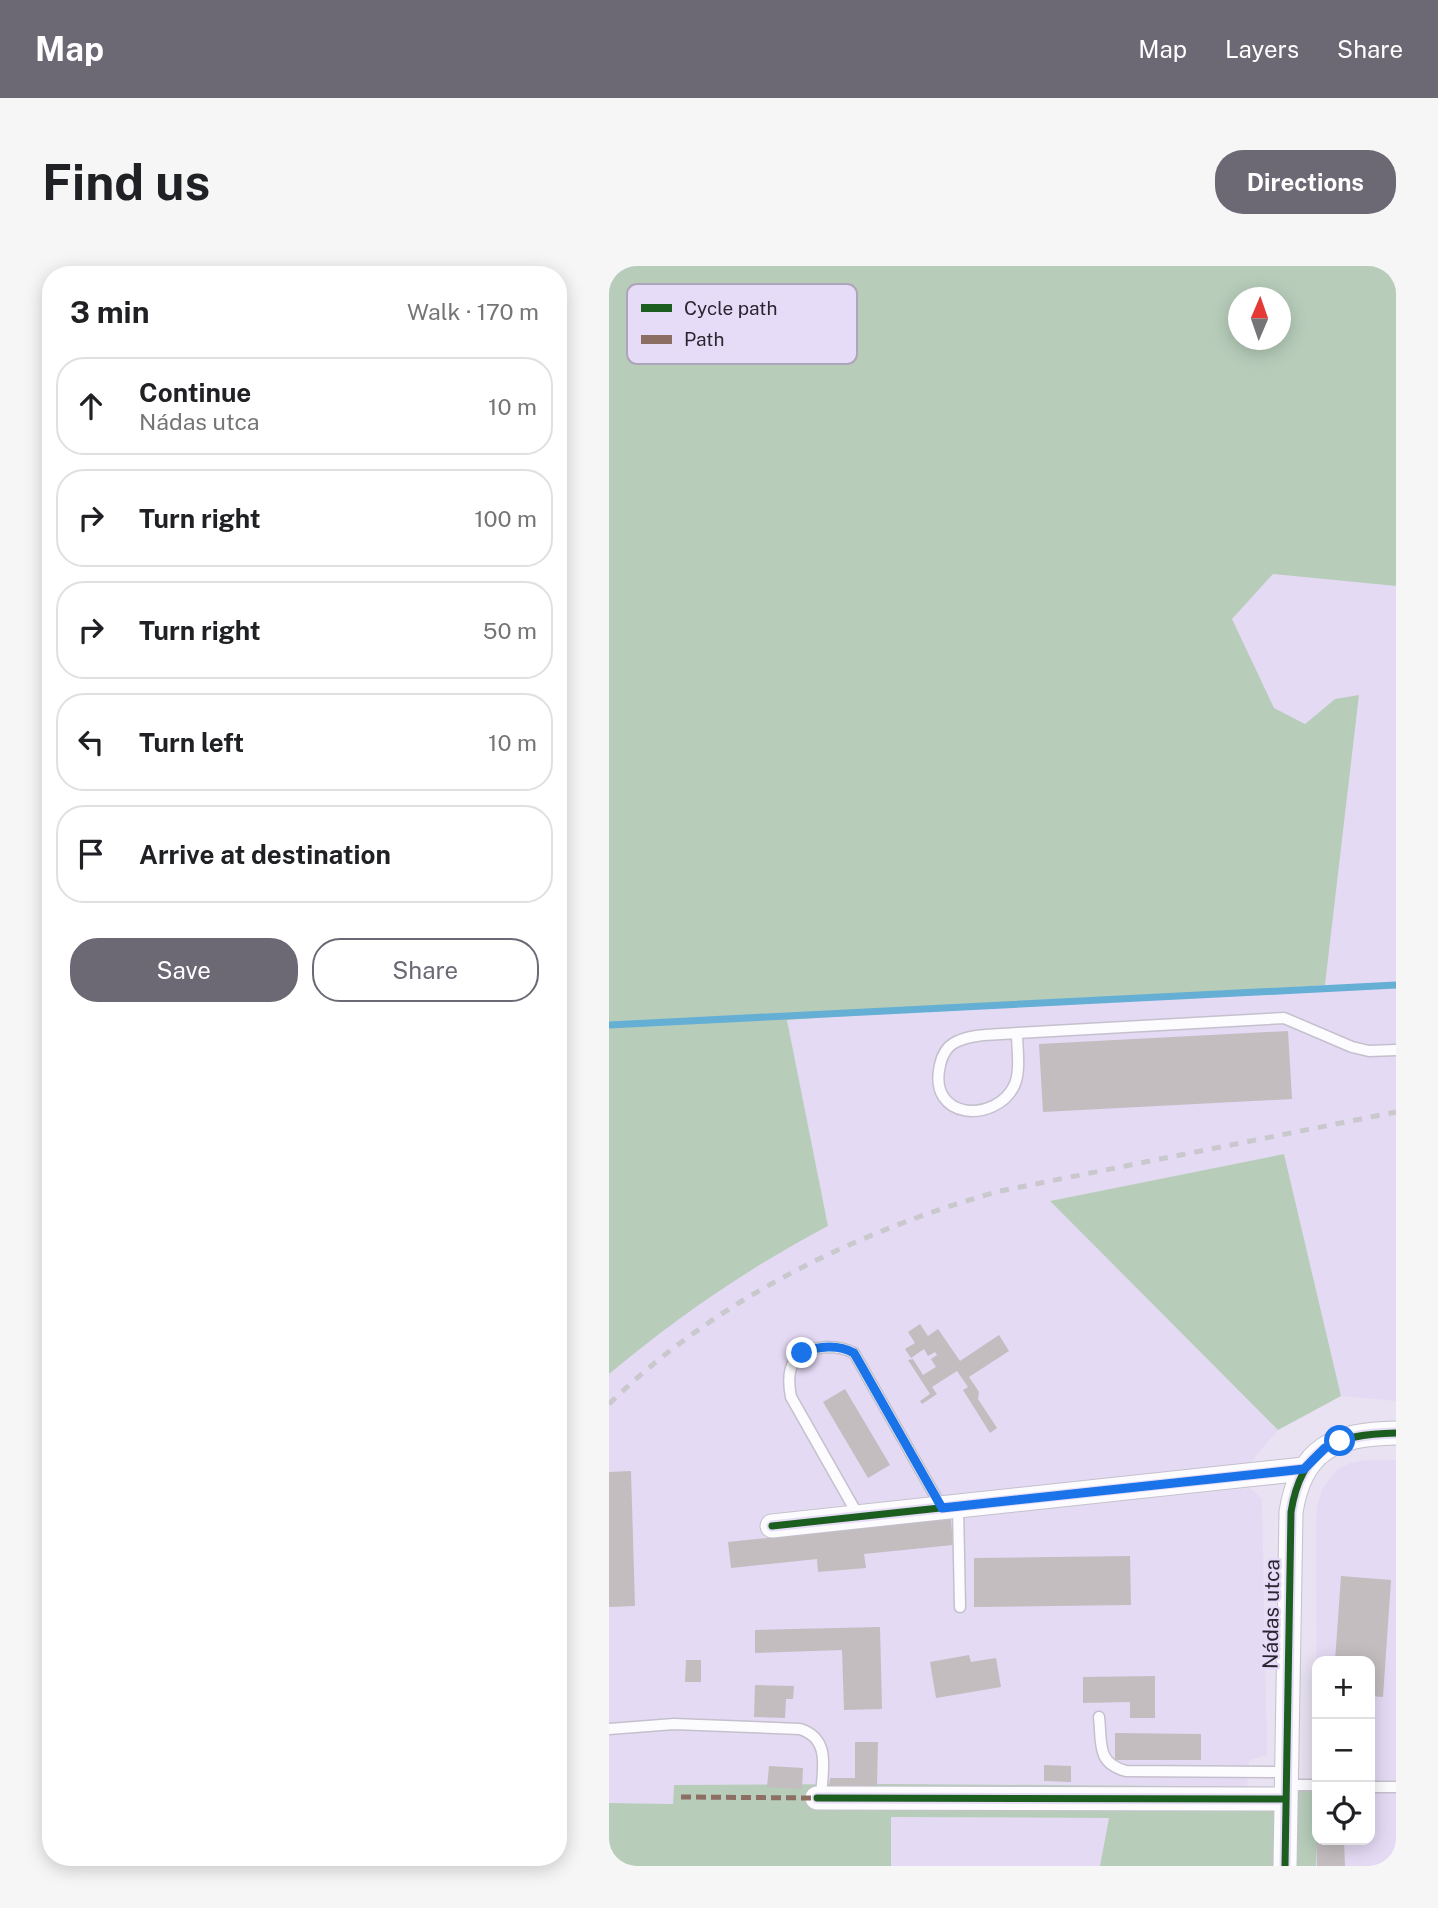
<!DOCTYPE html>
<meta charset="utf-8">
<style>
:root{--surface:#fff;--page:#f6f6f6;--text:#202124;--muted:#757577;--line:#e0e0e0;--accent:#6c6874}
body{margin:0;font-family:"Public Sans",sans-serif;background:var(--page);color:var(--text)}
.controls{position:absolute;right:21px;bottom:21px;display:grid;overflow:hidden;border-radius:14px;box-shadow:0 4px 18px #0003}
.controls button{width:63px;height:63px;display:grid;place-items:center;padding:0;border:0;border-bottom:2px solid var(--line);background:var(--surface);color:var(--text);font:35px sans-serif}
.compass{position:absolute;left:619px;top:21px;width:63px;height:63px;border-radius:50%;background:var(--surface);box-shadow:0 4px 18px #0003;rotate:2deg}
.stop{position:absolute;width:21px;height:21px;margin:-16px;border:5px solid #1a73e8;border-radius:50%;background:#fff}
.stop.end{background:#1a73e8;border-color:#fff;box-shadow:0 2px 7px #0008}
.list{margin:0;padding:0;list-style:none}
h2{display:flex;justify-content:space-between;align-items:center;height:91px;margin:0;padding:0 28px;font-size:30px}
h2 small{font-size:23px;font-weight:400;color:var(--muted)}
.list li{display:grid;grid-template-columns:46px 1fr auto;gap:21px;align-items:center;box-sizing:border-box;height:98px;margin:0 14px 14px;padding:0 14px;border:2px solid var(--line);border-radius:28px}
.list b{display:block;font-size:26px;white-space:nowrap}
.list p{margin:0;font-size:23px;white-space:nowrap;color:var(--muted)}
.list em{font-size:23px;font-style:normal;color:var(--muted)}
.actions{display:flex;gap:14px;padding:21px 28px}
.actions a{flex:1;padding:16px 0;border:2px solid var(--accent);border-radius:28px;text-align:center;font-size:24px;color:var(--accent)}
.actions .main{background:var(--accent);color:#fff}
.icon{flex:none;width:38px;height:38px;fill:none;stroke:currentColor;stroke-width:2;stroke-linecap:round;stroke-linejoin:round}
.map{position:relative;flex:none;width:787px;height:1600px;overflow:hidden;border-radius:28px}
header{display:flex;align-items:center;gap:42px;box-sizing:border-box;height:98px;padding:0 35px;background:var(--accent);color:#fff}
header strong{font-size:33px}
nav{display:flex;gap:38px;margin-inline-start:auto;font-size:24px}
.intro{display:flex;align-items:center;justify-content:space-between;box-sizing:border-box;height:168px;padding:0 42px}
h1{margin:0;font-size:49px}
.button{padding:18px 32px;border-radius:28px;background:var(--accent);color:#fff;font-size:24px;font-weight:700}
main{display:flex;gap:42px;padding:0 42px}
aside{flex:1;background:var(--surface);border-radius:28px;box-shadow:0 4px 18px #0003}
.map>svg:first-child{display:block}
.built{fill:#e4daf4}
.green{fill:#b7cdba;fill-rule:evenodd}
.lines{fill:none;stroke-linecap:round;stroke-linejoin:round}
.stream{stroke:#65afd5;stroke-width:7}
.building{fill:#c3bdbf}
.service-casing{stroke:#c5c0cd;stroke-width:13}
.minor-casing{stroke:#c5c0cd;stroke-width:25}
.service{stroke:#fcfbfd;stroke-width:10}
.minor{stroke:#fcfbfd;stroke-width:23}
.rail{stroke:#c9c8cd;stroke-width:5;stroke-dasharray:9 9;stroke-linecap:butt}
.quiet{stroke:#8d6e63;stroke-width:5;stroke-dasharray:10 5;stroke-linecap:butt}
.cycleway-casing{stroke:#e6dcf8;stroke-width:11}
.cycleway{stroke:#1b5e20;stroke-width:7}
.route{stroke:#1a73e8;stroke-width:9}
.labels{text-anchor:middle;dominant-baseline:central;stroke-width:5;stroke-linejoin:round;paint-order:stroke}
.street-label{font-size:21px;fill:#2a2630;stroke:#e6dcf8}
.key{fill:#e6dcf8;stroke:#aea5bc;stroke-width:2}
.key-label{font-size:19px;fill:#2a2630}
</style>
<header>
<strong>Map</strong>
<nav><a>Map</a><a>Layers</a><a>Share</a></nav>
</header>
<div class="intro"><h1>Find us</h1><a class="button">Directions</a></div>
<main>
<aside>
<h2>3 min<small>Walk · 170 m</small></h2>
<ul class="list">
<li><svg class="icon" aria-label="ahead" viewBox="0 0 24 24"><path d="M12 20V5M6 11l6-6 6 6"/></svg><div><b>Continue</b><p>Nádas utca</p></div><em>10 m</em></li>
<li><svg class="icon" aria-label="right" viewBox="0 0 24 24"><path d="M7 20v-9h11M14 6l5 5-5 5"/></svg><div><b>Turn right</b></div><em>100 m</em></li>
<li><svg class="icon" aria-label="right" viewBox="0 0 24 24"><path d="M7 20v-9h11M14 6l5 5-5 5"/></svg><div><b>Turn right</b></div><em>50 m</em></li>
<li><svg class="icon" aria-label="left" viewBox="0 0 24 24"><path d="M17 20v-9H6M10 6l-5 5 5 5"/></svg><div><b>Turn left</b></div><em>10 m</em></li>
<li><svg class="icon" aria-label="arrive" viewBox="0 0 24 24"><path d="M6 21V4h12l-3 4 3 4H6"/></svg><div><b>Arrive at destination</b></div></li>
</ul>
<div class="actions"><a class="main">Save</a><a>Share</a></div>
</aside>
<div class="map">
<svg width="787" height="1600" viewBox="0 0 787 1600">
<rect width="100%" height="100%" fill="#e8e2f2"/>
<path class="built" d="M664,308L787,320V1135L732,1130L675,888L441,935L669,1164L640,1198L160,1247L162,1271L641,1222L653,1233L658,1489L640,1494L638,1520L66,1519L64,1538L0,1537V1108L44,1071L103,1027L162,990L219,960L178,754L716,719L750,430L726,433L696,458L665,442L622,353Z
M757,1194H787V1600H707L708,1535V1574H761V1395H708V1470L707,1257L709,1238L713,1223L728,1204L741,1197Z
M281,1551L501,1552L491,1600H282Z"/>
<path class="green" d="M0,0H787V320L664,308L623,353L665,442L696,458L726,433L750,429L716,719L178,754L219,960C138,1003 71,1049 0,1108ZM629,32H671V74H629Z
M675,888L732,1130L669,1164L441,935Z
M284,1518L708,1521L707,1600H491L500,1552L282,1551V1600H0V1537L64,1538L65,1519Z"/>
<g class="lines">
<path class="stream" d="M0,759L787,719"/>
</g>
<path class="building" d="M679,765L683,833L434,846L430,778Z
M311,1058L319,1070L329,1063L351,1095L390,1069L400,1085L360,1111L370,1126L369,1133L388,1162L381,1167L354,1124L359,1121L348,1105L323,1121L328,1128L313,1138L311,1135L321,1128L299,1094L304,1093L314,1109L327,1101L322,1093L328,1089L326,1086L319,1090L315,1083L302,1092L296,1083L306,1077L299,1066Z
M236,1123L281,1199L259,1212L214,1136Z
M22,1205L26,1340L0,1341V1206Z
M342,1253L344,1279L255,1288L257,1302L209,1306L208,1293L122,1302L119,1276Z
M521,1290L522,1339L365,1341V1292Z
M732,1310L782,1314L774,1431L761,1430V1395H726Z
M271,1361L273,1443L235,1444L233,1384L146,1387V1364Z
M360,1389L362,1396L387,1392L392,1421L327,1432L321,1396Z
M77,1394H92V1416H76Z
M546,1410V1452H521V1436L474,1437V1411Z
M146,1419L185,1420L184,1433H177L176,1452L145,1451Z
M506,1467L592,1468V1494H506Z
M246,1476H269L268,1520H220L221,1512H246Z
M435,1499L462,1500V1516L435,1515Z
M160,1500L194,1502L193,1523L158,1521Z
M707,1574H735L736,1600H708Z"/>
<g class="lines">
<defs>
<path id="service" d="M408,767C408,783 412,806 405,820C387,857 318,855 331,799C333,790 336,782 345,777C363,767 388,769 408,767L675,752L743,781L760,785L787,784
M349,1241L351,1341
M250,1251L182,1131C176,1100 184,1084 218,1081C228,1081 236,1082 245,1087L333,1242
M490,1451C493,1477 487,1497 517,1505L677,1506
M0,1463L65,1458L191,1463C223,1473 213,1505 212,1531
M677,1519H708
M761,1521H787"/>
<path id="minor" d="M163,1260L695,1203
M208,1532L677,1533
M676,1600L682,1246C692,1182 726,1168 787,1167"/>
</defs>
<use href="#service" class="service-casing"/>
<use href="#minor" class="minor-casing"/>
<use href="#service" class="service"/>
<use href="#minor" class="minor"/>
<path class="rail" d="M0,1138C107,1033 248,965 391,925L787,846"/>
<path class="quiet" d="M72,1531L208,1532"/>
<defs>
<path id="cycleway" d="M163,1260L695,1203
M208,1532L677,1533
M676,1600L682,1246C692,1182 726,1168 787,1167"/>
</defs>
<use href="#cycleway" class="cycleway-casing"/>
<use href="#cycleway" class="cycleway"/>
</g>
<g class="lines">
<path class="route" d="M193,1087C209,1080 229,1078 245,1087L333,1242L695,1203L716,1182L731,1175"/>
</g>
<g class="labels">
<g class="street-label">
<text transform="translate(662 1348) rotate(-89)">Nádas utca</text>
</g>
</g>
<rect x="18" y="18" width="230" height="80" rx="10" class="key"/>
<rect x="32" y="38" width="31" height="8" fill="#1b5e20"/>
<rect x="32" y="69" width="31" height="9" fill="#8d6e63"/>
<g class="key-label">
<text x="75" y="49">Cycle path</text>
<text x="75" y="80">Path</text>
</g>
</svg>
<div class="controls">
<button>+</button>
<button>−</button>
<button><svg class="icon" aria-label="locate" viewBox="0 0 24 24"><circle cx="12" cy="12" r="6"/><path d="M12 2v4M12 18v4M2 12h4M18 12h4"/></svg></button>
</div>
<svg class="compass" viewBox="-18 -18 36 36"><path d="M0-13l5 13h-10z" fill="#e53935"/><path d="M0 13l5-13h-10z" fill="#757577"/></svg>
<div class="stop" style="left:731px;top:1175px"></div>
<div class="stop end" style="left:193px;top:1087px"></div>
</div>
</main>
